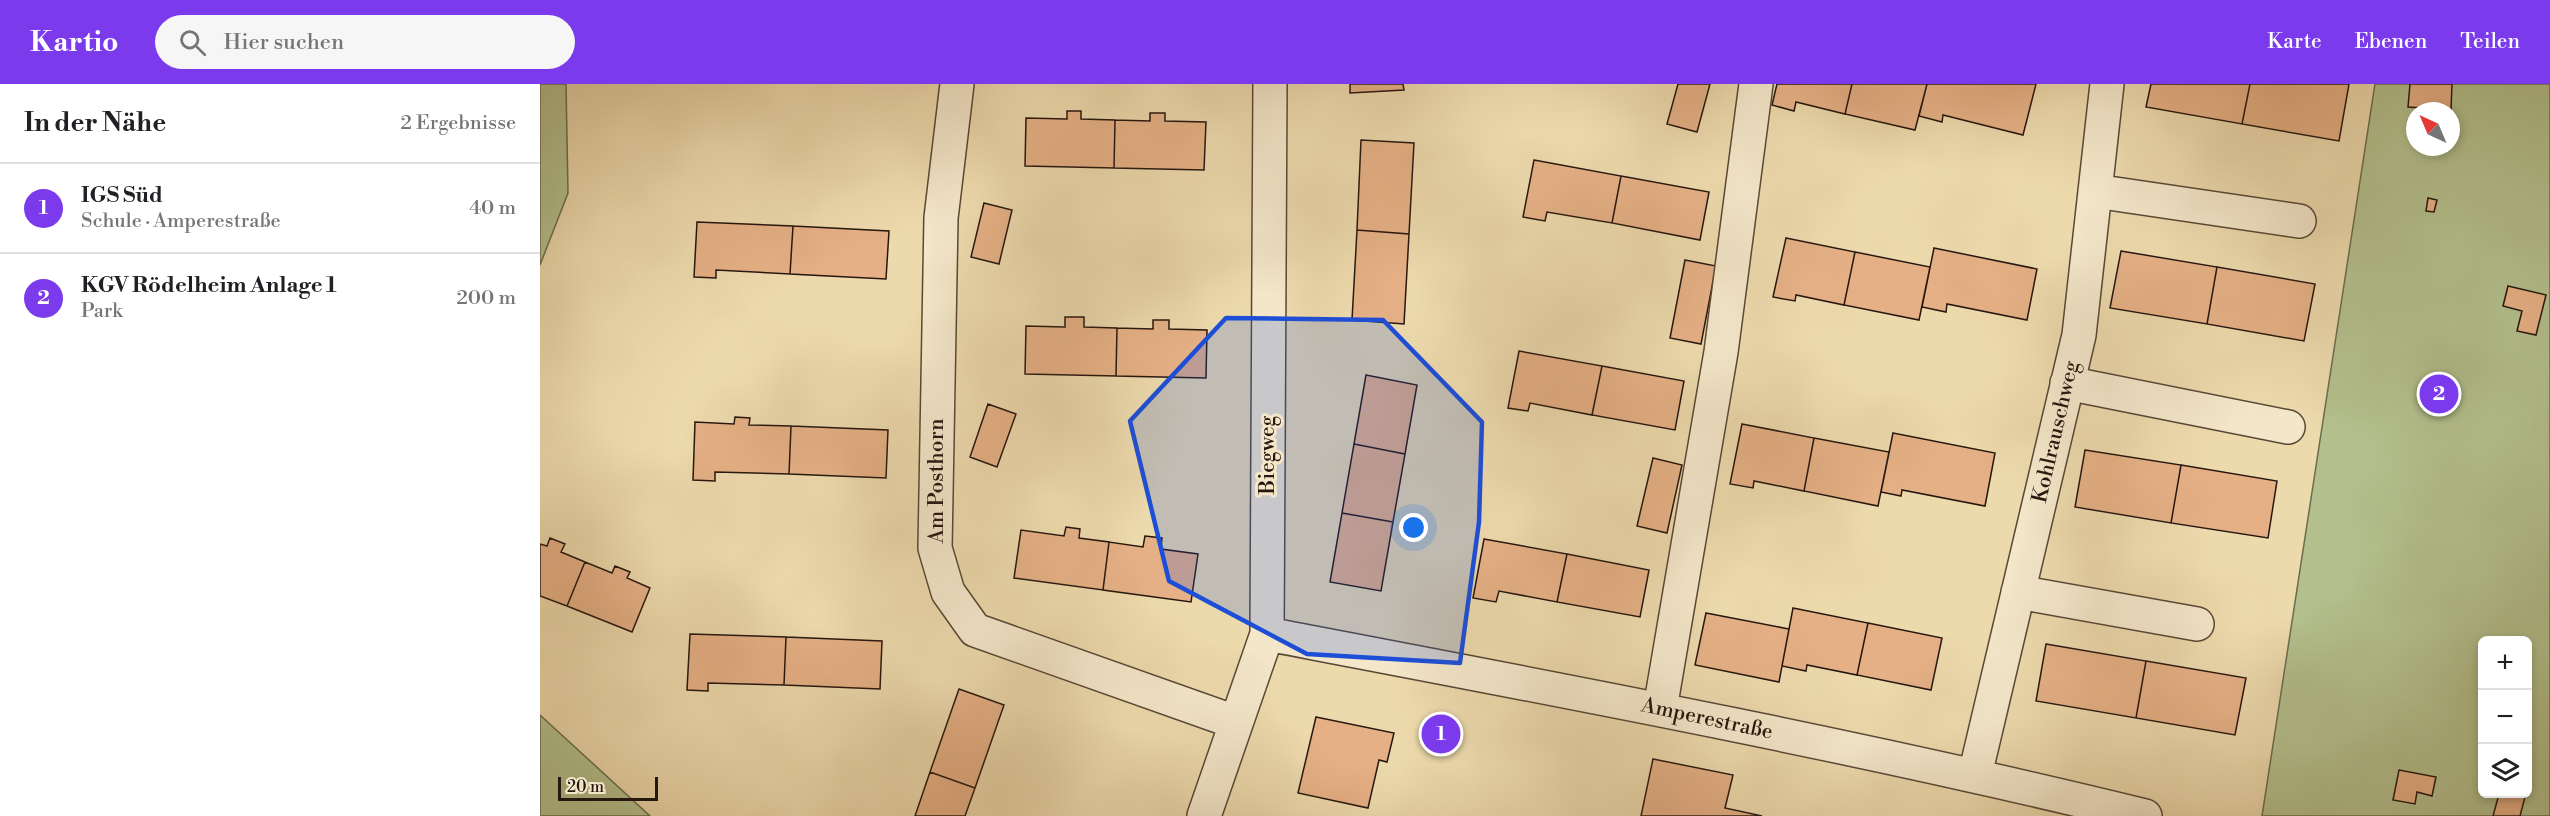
<!DOCTYPE html>
<html lang="de">
<meta charset="utf-8">
<style>
:root{--surface:#fff;--page:#f6f6f6;--text:#202124;--muted:#757577;--line:#e0e0e0;--accent:#7c3aed}
body{margin:0;font-family:"Libre Bodoni",serif;background:var(--page);color:var(--text)}
.controls{position:absolute;right:18px;bottom:18px;display:grid;overflow:hidden;border-radius:9px;box-shadow:0 3px 9px #0003}
.controls button{width:54px;height:54px;display:grid;place-items:center;padding:0;border:0;border-bottom:2px solid var(--line);background:var(--surface);color:var(--text);font:30px sans-serif}
.compass{position:absolute;left:1866px;top:18px;width:54px;height:54px;border-radius:50%;background:var(--surface);box-shadow:0 3px 9px #0003;rotate:316deg}
.scale{position:absolute;left:18px;bottom:15px;width:100px;box-sizing:border-box;padding-left:6px;border:3px solid #26170f;border-top:0;font-size:16px;line-height:21px;white-space:nowrap;color:#26170f;-webkit-text-stroke:4px #f3e6c9;paint-order:stroke}
.you{position:absolute;left:874px;top:444px;width:21px;height:21px;margin:-15px;border:4px solid #fff;border-radius:50%;background:#1a73e8;box-shadow:0 0 0 9px #1a73e833}
.badge{display:grid;place-items:center;width:39px;height:39px;border-radius:50%;background:var(--accent);color:#fff;font-size:20px;font-weight:700}
.pin{position:absolute;translate:-50% -50%;border:3px solid #fff;box-shadow:0 2px 6px #0006}
.list{margin:0;padding:0;list-style:none}
h2{display:flex;justify-content:space-between;align-items:center;height:78px;margin:0;padding:0 24px;font-size:26px}
h2 small{font-size:20px;font-weight:400;color:var(--muted)}
.list li{display:grid;grid-template-columns:39px 1fr auto;gap:18px;align-items:center;box-sizing:border-box;height:90px;padding:0 24px;border-top:2px solid var(--line)}
.list b{display:block;font-size:22px;white-space:nowrap}
.list p{margin:0;font-size:20px;white-space:nowrap;color:var(--muted)}
.list em{font-size:20px;font-style:normal;color:var(--muted)}
.icon{flex:none;width:33px;height:33px;fill:none;stroke:currentColor;stroke-width:2;stroke-linecap:round;stroke-linejoin:round}
.map{position:relative;flex:none;width:2010px;height:732px;overflow:hidden}
header{display:flex;align-items:center;gap:36px;box-sizing:border-box;height:84px;padding:0 30px;background:var(--accent);color:#fff}
header strong{font-size:28px}
nav{display:flex;gap:33px;margin-inline-start:auto;font-size:21px}
.search{width:420px;height:54px;background:var(--page);display:flex;align-items:center;gap:15px;box-sizing:border-box;padding:0 21px;border-radius:33px;color:var(--muted);font-size:22px}
main{display:flex}
aside{flex:1;background:var(--surface)}
.map>svg:first-child{display:block}
.green{fill:#b3c08d;stroke:#6c6c4e;stroke-width:1.5;fill-rule:evenodd}
.building{fill:#e5b085;stroke:#26170f;stroke-width:1.5}
.lines{fill:none;stroke-linecap:round;stroke-linejoin:round}
.minor-casing{stroke:#584836;stroke-width:36}
.minor{stroke:#f3e6c9;stroke-width:33}
.marked{fill:#1d4ed8;fill-opacity:0.2;stroke:#1d4ed8;stroke-width:4.5;stroke-linejoin:round}
.labels{text-anchor:middle;dominant-baseline:central;stroke-width:6;stroke-linejoin:round;paint-order:stroke}
.street-label{font-size:21px;fill:#26170f;stroke:#f3e6c9}
</style>
<header>
<strong>Kartio</strong>
<div class="search"><svg class="icon" aria-label="search" viewBox="0 0 24 24"><circle cx="10" cy="10" r="6"/><path d="M15 15l6 6"/></svg>Hier suchen</div>
<nav><a>Karte</a><a>Ebenen</a><a>Teilen</a></nav>
</header>
<main>
<aside>
<h2>In der Nähe<small>2 Ergebnisse</small></h2>
<ul class="list">
<li><span class="badge">1</span><div><b>IGS Süd</b><p>Schule · Amperestraße</p></div><em>40 m</em></li>
<li><span class="badge">2</span><div><b>KGV Rödelheim Anlage 1</b><p>Park</p></div><em>200 m</em></li>
</ul>
</aside>
<div class="map">
<svg width="2010" height="732" viewBox="0 0 2010 732">
<rect width="100%" height="100%" fill="#ecd9ac"/>
<filter id="stains"><feTurbulence type="fractalNoise" baseFrequency=".00333" numOctaves="4"/><feColorMatrix values="0 0 0 0 .2 0 0 0 0 .09 0 0 0 0 .02 0 0 0 .5 -.17"/></filter>
<radialGradient id="worn" r=".72"><stop offset=".6" stop-color="#630" stop-opacity="0"/><stop offset="1" stop-color="#630" stop-opacity=".3"/></radialGradient>
<path class="green" d="M0,0H26L28,109L0,181Z
M1835,0H2010V732H1722ZM1875,27H1911V63H1875ZM1942,556H1988V710H1942Z
M0,631L110,732H0Z"/>
<path class="building" d="M810,0H863L864,6L810,9Z
M1138,0H1170L1157,48L1127,40Z
M1237,0H1312L1305,30L1256,18L1254,27L1232,21Z
M1312,0H1387L1375,46L1305,30Z
M1387,0H1496L1483,51L1403,31L1402,38L1379,32Z
M1611,0H1710L1702,40L1606,23Z
M1710,0H1809L1799,57L1702,40Z
M1870,0H1912L1911,26L1868,23Z
M527,27H541V35L575,36L574,84L485,82L486,34L527,35Z
M610,29H625V37L666,38L664,86L574,84L575,36L610,37Z
M821,56L874,59L869,150L817,146Z
M994,76L1081,92L1072,139L1007,128L1005,137L983,133Z
M1081,92L1169,108L1160,156L1072,139Z
M1888,114L1897,116L1894,128L1886,127Z
M444,119L472,126L459,180L431,173Z
M157,138L253,142L250,190L176,186V194L154,193Z
M253,142L349,147L346,195L250,190Z
M817,146L869,150L864,240L812,236Z
M1246,154L1315,168L1304,221L1256,211L1255,217L1233,213Z
M1394,164L1497,185L1487,236L1407,220L1406,228L1382,223Z
M1581,167L1677,183L1667,240L1570,224Z
M1315,168L1390,183L1379,236L1304,221Z
M1145,176L1176,182L1161,260L1130,254Z
M1677,183L1775,200L1764,257L1667,240Z
M1968,202L2006,211L1996,251L1977,247L1982,227L1963,222Z
M525,233H544V243L577,244L576,292L485,290L486,242L525,243Z
M613,236H629V245L667,246L666,294L576,292L577,244L613,245Z
M979,267L1062,282L1052,331L990,319L988,327L968,324Z
M1062,282L1144,297L1135,346L1052,331Z
M826,291L877,301L865,370L814,360Z
M448,320L476,330L457,383L430,373Z
M195,333L210,334L209,341L251,342L249,390L175,388V397L153,396L155,338L194,340Z
M1202,340L1274,354L1264,407L1214,397L1213,404L1190,400Z
M251,342L348,346L346,394L249,390Z
M1353,349L1455,369L1445,422L1362,406L1361,412L1341,408Z
M1274,354L1349,368L1338,422L1264,407Z
M814,360L865,370L853,438L802,429Z
M1545,366L1641,381L1631,439L1535,423Z
M1113,374L1142,381L1127,449L1097,442Z
M1641,381L1737,397L1728,454L1631,439Z
M802,429L853,438L841,507L790,498Z
M526,443L540,445L539,454L569,458L563,506L474,494L481,446L524,452Z
M605,452L622,454L621,465L658,470L651,518L563,506L569,458L603,463Z
M10,454L25,460L21,468L45,478L27,522L0,512V460L7,462Z
M944,455L1027,470L1017,518L959,507L956,518L933,514Z
M1027,470L1109,486L1100,533L1017,518Z
M45,478L72,489L75,482L90,488L87,494L110,504L92,548L27,522Z
M1253,524L1328,539L1317,591L1267,581L1266,587L1242,582Z
M1166,529L1249,545L1239,598L1155,581Z
M1328,539L1402,554L1391,606L1317,591Z
M150,550L246,553L244,601L168,599V607L147,606Z
M246,553L342,557L340,605L244,601Z
M1506,560L1606,577L1596,634L1496,617Z
M1606,577L1706,594L1695,651L1596,634Z
M419,605L464,621L435,704L390,688Z
M776,633L854,649L847,678L839,676L828,724L758,709Z
M1113,675L1193,691L1185,724L1222,732H1101Z
M1859,686L1896,693L1892,712L1877,708L1875,720L1853,716Z
M390,688L435,704L425,732H375Z
M1959,710L1985,713L1980,732H1953Z"/>
<g class="lines">
<defs>
<path id="minor" d="M417,0L401,134L395,464L408,508L435,546L695,638
M1555,107L1759,137
M1527,299L1748,343
M1478,508L1657,540
M727,550C1021,606 1315,661 1605,732
M1120,625L1181,268L1216,0
M1435,691L1539,251L1567,0
M664,732L727,550L730,0"/>
</defs>
<use href="#minor" class="minor-casing"/>
<use href="#minor" class="minor"/>
</g>
<path class="marked" d="M686,234L843,236L942,338L939,438L920,579L767,570L629,497L590,337Z"/>
<g class="labels">
<g class="street-label">
<text transform="translate(1516 348) rotate(-77)">Kohlrauschweg</text>
<text transform="translate(728 371) rotate(-90)">Biegweg</text>
<text transform="translate(397 397) rotate(-90)">Am Posthorn</text>
<text transform="translate(1167 635) rotate(12)">Amperestraße</text>
</g>
</g>
<rect width="100%" height="100%" filter="url(#stains)"/>
<rect width="100%" height="100%" fill="url(#worn)"/>
</svg>
<div class="controls">
<button>+</button>
<button>−</button>
<button><svg class="icon" aria-label="layers" viewBox="0 0 24 24"><path d="M12 4l9 5-9 5-9-5zM3 14l9 5 9-5"/></svg></button>
</div>
<svg class="compass" viewBox="-18 -18 36 36"><path d="M0-13l5 13h-10z" fill="#e53935"/><path d="M0 13l5-13h-10z" fill="#757577"/></svg>
<div class="scale">20 m</div>
<div class="you"></div>
<div class="pin badge" style="left:901px;top:650px">1</div>
<div class="pin badge" style="left:1899px;top:310px">2</div>
</div>
</main>
